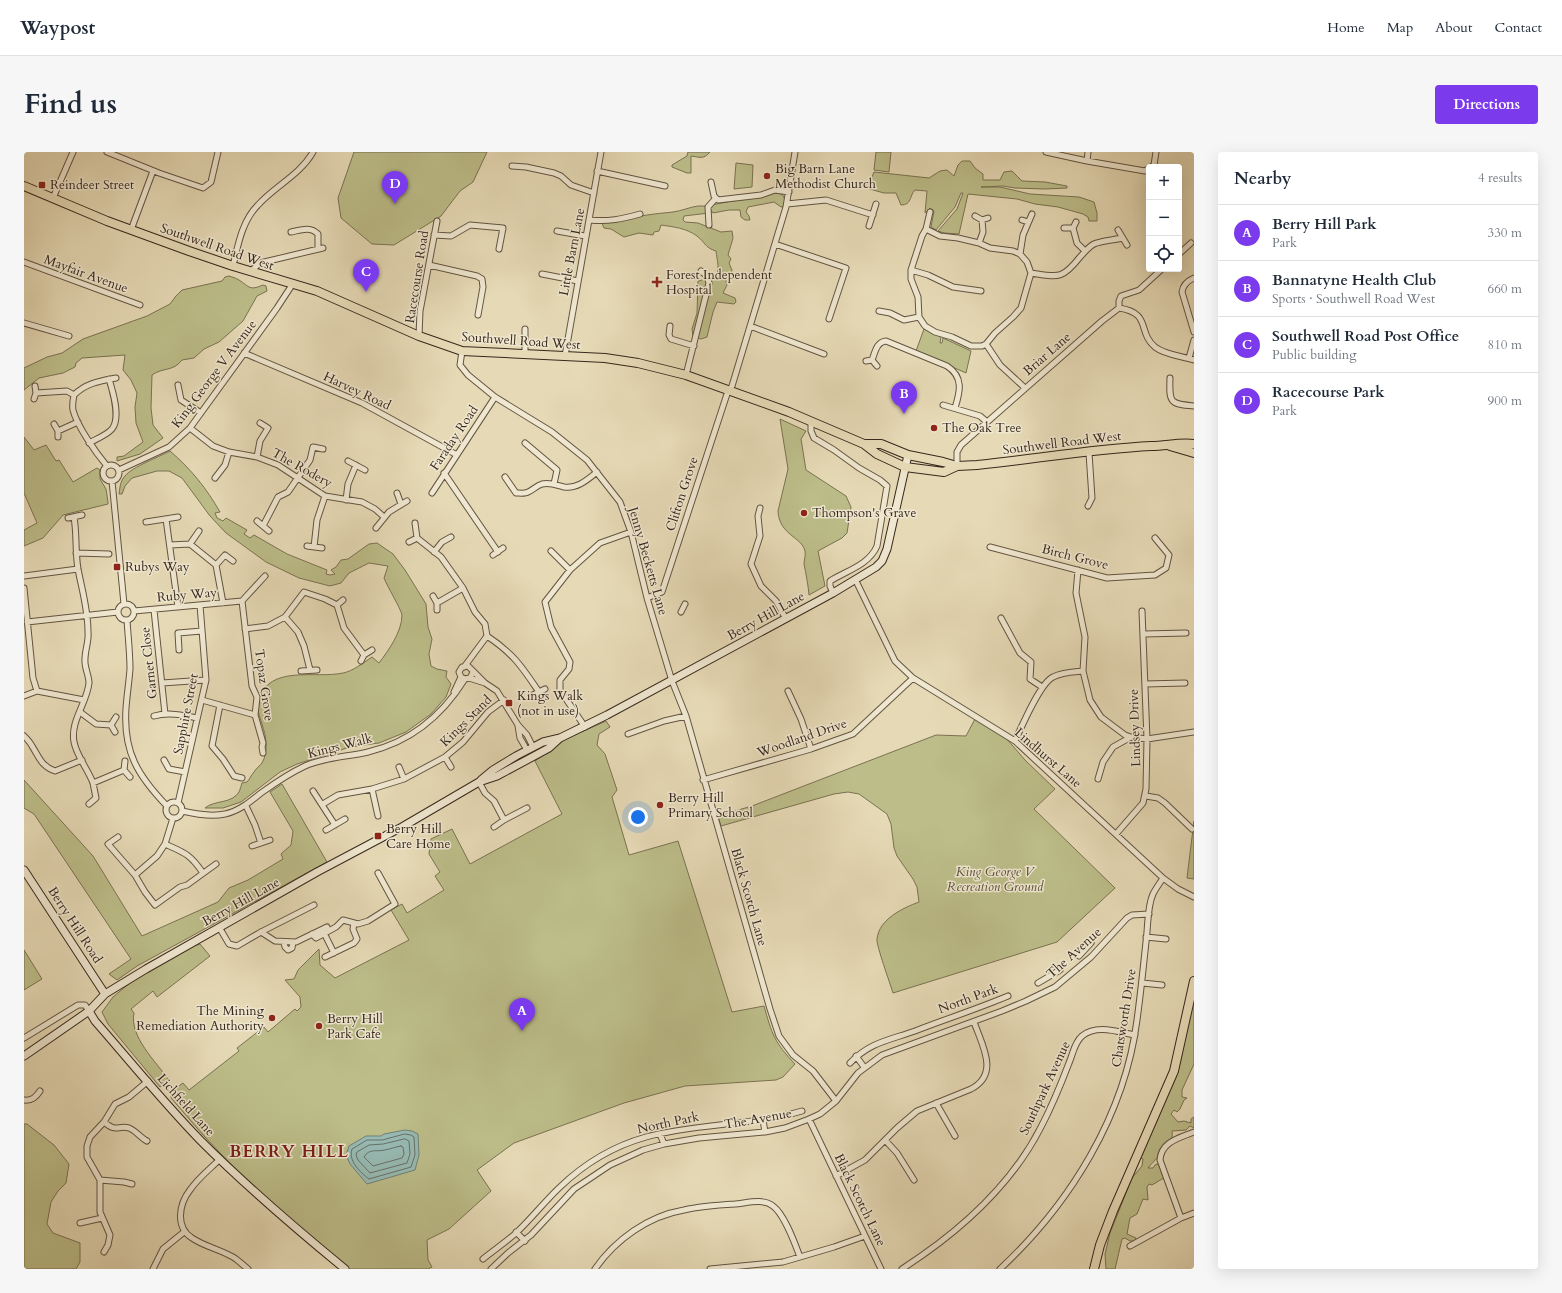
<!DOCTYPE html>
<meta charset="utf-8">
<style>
:root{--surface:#fff;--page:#f6f6f7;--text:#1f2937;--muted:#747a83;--line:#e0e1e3;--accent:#7c3aed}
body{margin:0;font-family:Cardo,serif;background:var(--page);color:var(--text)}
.controls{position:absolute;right:12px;top:12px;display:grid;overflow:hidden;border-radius:4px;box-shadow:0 4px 16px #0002}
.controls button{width:36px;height:36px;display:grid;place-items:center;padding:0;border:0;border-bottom:1px solid var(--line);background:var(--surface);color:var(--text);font:20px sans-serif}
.you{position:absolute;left:614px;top:665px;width:14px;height:14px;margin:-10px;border:3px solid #fff;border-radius:50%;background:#1a73e8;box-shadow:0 0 0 6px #1a73e833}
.badge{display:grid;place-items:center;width:26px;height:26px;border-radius:50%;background:var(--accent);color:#fff;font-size:13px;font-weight:700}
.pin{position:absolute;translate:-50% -33px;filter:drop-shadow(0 1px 2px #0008)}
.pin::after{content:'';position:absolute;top:21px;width:14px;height:12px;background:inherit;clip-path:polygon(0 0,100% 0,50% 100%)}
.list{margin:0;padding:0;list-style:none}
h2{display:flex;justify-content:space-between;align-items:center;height:52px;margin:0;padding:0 16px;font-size:17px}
h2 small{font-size:13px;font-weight:400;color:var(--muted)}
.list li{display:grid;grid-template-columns:26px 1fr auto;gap:12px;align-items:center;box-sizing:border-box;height:56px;padding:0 16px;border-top:1px solid var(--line)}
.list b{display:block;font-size:15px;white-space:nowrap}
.list p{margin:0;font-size:13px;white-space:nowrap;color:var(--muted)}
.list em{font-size:13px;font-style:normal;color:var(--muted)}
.icon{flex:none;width:22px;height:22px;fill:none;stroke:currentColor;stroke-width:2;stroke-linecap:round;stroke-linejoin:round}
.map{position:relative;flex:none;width:1170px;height:1117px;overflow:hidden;border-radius:4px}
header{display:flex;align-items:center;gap:24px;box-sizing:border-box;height:56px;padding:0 20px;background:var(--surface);border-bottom:1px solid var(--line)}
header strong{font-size:19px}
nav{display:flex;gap:22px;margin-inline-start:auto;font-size:14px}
.intro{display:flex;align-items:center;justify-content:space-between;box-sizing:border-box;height:96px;padding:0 24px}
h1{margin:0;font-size:28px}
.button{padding:10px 18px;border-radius:4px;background:var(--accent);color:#fff;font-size:14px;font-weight:700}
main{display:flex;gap:24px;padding:0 24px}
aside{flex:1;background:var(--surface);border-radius:4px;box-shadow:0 4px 16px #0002}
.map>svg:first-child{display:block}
.green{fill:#bcbd89;stroke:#7a7252}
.water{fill:#97bab3;stroke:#717f77}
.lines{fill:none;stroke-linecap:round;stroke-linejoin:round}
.shore{stroke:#677068;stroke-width:1}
.street-casing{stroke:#635442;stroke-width:7}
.secondary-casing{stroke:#37271c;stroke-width:9}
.primary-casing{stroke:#37271c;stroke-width:10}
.street{stroke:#efe7d0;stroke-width:5}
.secondary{stroke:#efe7d0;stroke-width:7}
.primary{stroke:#e6dab6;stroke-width:8}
.poi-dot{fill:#8f2418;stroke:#efe7d0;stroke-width:1.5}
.labels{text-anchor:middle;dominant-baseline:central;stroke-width:3;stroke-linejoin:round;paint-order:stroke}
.poi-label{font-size:13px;fill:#37271c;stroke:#efe7d0;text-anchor:start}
.street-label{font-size:13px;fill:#37271c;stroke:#efe7d0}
.park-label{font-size:13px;font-style:italic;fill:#584c37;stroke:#efe7d0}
.district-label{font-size:17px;font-weight:bold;letter-spacing:1px;fill:#7a1f14;stroke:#efe7d0}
</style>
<header>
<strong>Waypost</strong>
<nav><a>Home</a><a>Map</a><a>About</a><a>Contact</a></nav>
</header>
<div class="intro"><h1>Find us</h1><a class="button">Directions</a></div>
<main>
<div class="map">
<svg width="1170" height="1117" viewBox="0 0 1170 1117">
<rect width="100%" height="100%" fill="#e6dab6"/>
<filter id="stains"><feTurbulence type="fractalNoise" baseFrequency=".005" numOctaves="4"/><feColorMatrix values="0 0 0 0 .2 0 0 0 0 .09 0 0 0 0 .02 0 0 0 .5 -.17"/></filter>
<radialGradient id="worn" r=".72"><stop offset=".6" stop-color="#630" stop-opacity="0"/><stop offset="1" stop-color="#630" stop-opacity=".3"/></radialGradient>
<path class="green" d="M330,0H463L449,30L436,39L417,64L370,93L348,92L317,66L314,46Z
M664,0H686C679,8 676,5 667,4V21H663L648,15V13L663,4Z
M852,0H867L865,20L850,18Z
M938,9H946L951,16L959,22V28H976L980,20L988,19L998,29L1021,30L1043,34V36L1021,37L991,36L979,34L957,35H976L1006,42L1055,45L1070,50L1073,61V69H1065L1064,65L1059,62L1034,55L1011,52L993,47L944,42L935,82L920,81L914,79L933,57L939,41H937L931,55L912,78L907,75L910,59L906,56L901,61L903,39L891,38C885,44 888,53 877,53L872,41H860L831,33L834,30H846L850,20L905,26L916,19L923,18L930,24L934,13Z
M712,11L729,13L728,35L710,37Z
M751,41L758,42L762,49L761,54L757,55L750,50L724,55L722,60L725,64L726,68H721L717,65L716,58H705L689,61L686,57L688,53C709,48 730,47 751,41Z
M674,54H681L685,58V61L660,64L659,68L661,70L674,71L697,80L708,79L709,86L704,103L707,107L705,111L708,118L707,122L701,126L703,133L699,141L711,146L712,150L710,152L693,150L689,160L683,185L677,187L669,184L668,177L673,161L674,129L682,127H690C697,118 693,109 692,99C681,96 681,90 673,84C662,76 650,75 637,73L635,79L630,80L629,83L615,81L600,85L587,77L580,76L578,71C601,66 626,62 649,60C657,59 666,55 674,54Z
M205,124C208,125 212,126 215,128C226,135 225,139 239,133L242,134L243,139L233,144L219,169L195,190L180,197L170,206L158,208C149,220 139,215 128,223L127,256L129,273L139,286L116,302L93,309V305L100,304L119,290L112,271L111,255L113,241L107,228L99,218L101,203L58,206L52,211L51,215L39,221L15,226L0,238V216L23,205L38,201L59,187L123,164L146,152L152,144L158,138L198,129L201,125Z
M900,177L917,185L916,191H918L919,186L947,199L942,221L892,199Z
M756,267L782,279L777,287L782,318L822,344L827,355L823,381L818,386L794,399L801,434L785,443C784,432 782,422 780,412C780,408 782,403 781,399C778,385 755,383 754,359L764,317Z
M0,285L10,298L22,293L32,309L35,308L49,330L73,316L76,318V327L82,337L84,350V352L39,363L19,386L0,394V378L13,371L0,341Z
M146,299C167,317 183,337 196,360L191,361L193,366L199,369L202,366L223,378L220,382L226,386L230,383L263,402L303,418L302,422L306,423L311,422L307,418L312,415L317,408L324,407L345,392L353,391L369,402L381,418L402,452L404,475L408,487L405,502L407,514L413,517L423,519L422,525L427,532L422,545L407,562L382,580L355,591L326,595L273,612L256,620L217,650L199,656H181C190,648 208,652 215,640C216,638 217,634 218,631L223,630C226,627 227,623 230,620C232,616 236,614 238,611C245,599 242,584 238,572C235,564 233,557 235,548C245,512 291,527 319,521C329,519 339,511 348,505L355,511C364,499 378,480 378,463C377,457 363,434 360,426L364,414L345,411L325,421L317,431L306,434L275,426L242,410L202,381L186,364L158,326L145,319H133L108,326L101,334L98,342H95C96,336 96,329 101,324C108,315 135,305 146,299Z
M951,567L982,586L1001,608L1031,637L1010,657L1091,736L1033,790L869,841C866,831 852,793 853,787C855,767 879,756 895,750L893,735L889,727L873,704L870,696L867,672L863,662L835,642L824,640L810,642L697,674L694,664L728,654L912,583L942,584Z
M582,569L586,575L575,582L573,593L581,602L593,638L588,645L605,703L654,689L708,860L740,854C748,882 750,890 771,912L759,925L752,928L661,934L600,951L490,991L453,1018L467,1039L425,1077L403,1088L404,1108L408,1115L404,1117H325L223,1029L179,983L147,946L148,939L159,931L165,938L215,899L213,896L240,875L244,880L271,857L273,859L277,855L276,845L261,828L270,827L274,818L295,797L296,813L311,826L385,788L367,758L378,752L383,761L420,738L411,724L416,720L405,702L407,687L428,677L446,712L538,662L511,609L542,587Z
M0,628L69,704L118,784L194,750L205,736L224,728L259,707L257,702L267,693L269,679L246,640L258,632L303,710L113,814L93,828L85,822L107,807L10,662L0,656Z
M1170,669V727L1163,726Z
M176,792L186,804L133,845L129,839L107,857L110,861C105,884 132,910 145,928L136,935L84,872L78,860L89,845L112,826L170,794Z
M0,798L18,827L0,838Z
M1170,842V912L1158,938V945L1163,946L1160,948L1156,957L1153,960L1150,958L1147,962L1154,970L1160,969L1167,971V967L1170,965V976L1166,974L1162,978L1148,979C1148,982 1149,986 1147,988C1142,999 1131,1007 1124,1016H1129L1131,1013L1136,1011L1143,1024L1128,1033L1125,1032L1123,1035L1124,1048L1119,1047L1113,1062L1106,1066L1103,1082L1112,1086L1111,1089H1106L1101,1086L1098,1087L1091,1117H1082L1081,1102L1086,1081L1108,1026L1118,1014L1119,1007L1116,1006L1146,936Z
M0,972H3L30,993L45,1012L42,1031L34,1039L27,1050L23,1072L29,1081L56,1091V1110L52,1117H0Z"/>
<path class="water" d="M381,978L388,979L394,982L395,1003L391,1018L343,1032L326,1012L322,1003L325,994L342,984H357L360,982Z"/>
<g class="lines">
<path class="shore" d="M381,982L387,983L390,985L391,1003L387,1015L345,1027C336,1020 324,1009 328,997L343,988H358Z
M381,987L385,989L386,1002L383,1011L346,1021L334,1008L332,1003L333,1000L345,993L359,992Z
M377,994L379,995L380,1002L378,1006L349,1014L340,1005C345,996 353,1000 361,998C366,997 371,995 377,994Z"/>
<defs>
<path id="street" d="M83,0L135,21L179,36L187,30L194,0
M1022,0L1063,9L1121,19L1125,16
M1063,9L1064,0
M488,14L502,15L530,21L537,24L547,33L570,41
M1127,15L1130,13L1132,0
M573,19L641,34
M687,30L690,44L694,48L737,43L751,38L765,40
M29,46L49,0
M763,52L802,48L849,63
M951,64L958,68L964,66
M566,68C584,70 598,67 616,62
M998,68L1004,70
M685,73L684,55L691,47
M845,74L852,52
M1040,76H1049L1052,70
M1049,76L1053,91L1061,99
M902,77L916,84L934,86L955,91L966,96L989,99L996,102L1003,110L1007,121L997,156L989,165L971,181L962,192L958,194H947L928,185L911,180L901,174L895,165L894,145L887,127V118L898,84L902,77L906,60
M107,78L129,19
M1094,78L1103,93
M533,79L561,84
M267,80C277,78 286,74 294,82V97
M410,83L427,84L446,73L479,76L475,97
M955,91L959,80L958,68
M751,92L822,116L805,167
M996,102L999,83L1008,62
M1155,102L1167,91
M0,110L116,153
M405,113L453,124L458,127L459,135L454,163
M209,114C214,93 218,69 234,53C251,34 276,23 289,0
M887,118L904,123L929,135L957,139
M227,119L236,111L299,96
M1007,121C1034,125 1038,128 1056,105C1060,101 1064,95 1070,92C1076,89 1090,88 1098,86
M518,122L554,129
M1170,126C1163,129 1159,133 1158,140L1170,180
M1095,156C1128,161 1113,180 1131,195C1141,203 1158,204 1170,208
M855,159L866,161L880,168L895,165
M0,171L45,184
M646,174L645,183L647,187L670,194
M726,174L800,202
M395,184L396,159L413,69
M962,192L976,213L1001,236
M438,199L436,213L444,223L471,245L528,280L563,308L596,350L607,380L623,446L648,529L662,564L746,857L755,884L769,903L789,919L812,949
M220,201L338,251L433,303
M501,202V177
M541,204L577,0
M1165,206L1170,188
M848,208C851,201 852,190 862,189L923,214C940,225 936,240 931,256
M842,209L848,208L853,214
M662,223L685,131L683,124L677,119
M1146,226C1145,251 1146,252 1170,254
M154,233L157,248L177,261
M12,241L43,239L50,243
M50,243C49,248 48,253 49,258C53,274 72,301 83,314
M50,243C62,231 76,229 92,226
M10,247L12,241L11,234
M919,253L956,264L963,270
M787,270V279L790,286L810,298L835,316L856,328L863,334L853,394C845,413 822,419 806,429V434L809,441
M30,272L34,279V285
M166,276L189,294L205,300L233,305L254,313L301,344L338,350L351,357L360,365
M34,279L54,270
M65,291C72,287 83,283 88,277C97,266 89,240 85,227
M501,291L533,318L530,332
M233,305L236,289L244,276L236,271
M324,309L341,318
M79 321a8 8 0 1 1 16 0a8 8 0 1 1-16 0Z
M933,314V300L937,293L1078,169L1095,156V149L1097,144L1115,138L1138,117
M95,318L145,295L166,276L253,156L268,133
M420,321L474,400
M481,325L492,341C495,341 501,342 504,340C509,338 512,334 518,332C526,330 532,333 540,335C553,337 563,328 573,320
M191,326L201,313L205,300
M88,329L100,452
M373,341L377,352
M408,341L471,245
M322,348L324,332L332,313
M1064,354L1068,346L1065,301
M736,356L734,364L736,384L727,412L737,434L752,449L762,467
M859,360L870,362
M50,365C53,382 51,399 54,417C58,438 64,457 64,480C65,489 61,498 61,507C60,515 65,523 65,531C63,551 46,569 50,590C53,605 64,617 69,631C70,636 71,641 72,646L65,652
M44,366L58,363
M142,367L154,455
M233,369L245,379
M122,370L154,365
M391,371L393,386L417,405L439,436L451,460L461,472L463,484L440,515
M239,374L254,345L264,340L286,308L289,295L299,297
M352,376L365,360L383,349
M385,390L393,386
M166,392L175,379
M146,393L166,392L192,413L199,451
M283,394L298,396
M290,395L293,368L301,344
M966,395L1083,426L1131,423L1142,416L1145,403L1131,386
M527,399L546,418
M410,400L418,390L427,385
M52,401L85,402
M469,403L479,396
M192,413L201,403L209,409
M1054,418L1052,441L1061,485L1059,519L1066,548L1077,565L1101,583L1107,585
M0,424L54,417
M832,429L871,509L889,526L991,589L1139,726L1154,737L1170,745
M0,436L9,526L13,539
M409,444L413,451V458
M623,446L638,440L703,242L708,234L762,55L771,0
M218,449L228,534L233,545L231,563L239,591L238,595L239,601
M218,449L241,424
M413,451L439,436
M94 460a8 8 0 1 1 16 0a8 8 0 1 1-16 0Z
M313,453L319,448
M130,458L141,562
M110,459L218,449
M657,460L661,452
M261,465L274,480L280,494L286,518
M977,466L996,501L1007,510L1006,527L1018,535
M103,468C104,484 106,501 106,517C105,530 103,543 102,556C99,600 114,624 143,654
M3,470L94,460
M221,477L244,474L261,465L280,440L301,447L313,453L320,476L340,503
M1120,482L1162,481
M463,484C490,502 498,515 515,540
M155,498L154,481L178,479
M337,509L340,503L348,498
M277,519L293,518
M449,520L446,526L441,527L437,525L435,520L438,515L444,514L460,530
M445,526L461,531L473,539L494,573L503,583L509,595
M138,531L182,528
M1121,532L1161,531
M764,539L777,567L787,597
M430,540L437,525
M509,543L521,537
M0,544L13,539L60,548
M178,548L231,563
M196,553L188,594L199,607L210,624L218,626
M56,560L72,572L87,573
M130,564C144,560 159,563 173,566
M494,574L496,586L503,598
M561,575L536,538V528L545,517L546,510L527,475L521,450L546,418L576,391L607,380
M91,580L87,573L92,565
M604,582L640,569L662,564
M0,584C3,587 6,590 8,594C15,605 17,614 31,619L58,608
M991,589C998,574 1016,531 1029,525C1038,520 1049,520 1059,519
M421,605L427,615
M140,608L145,617L161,620
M101,609L100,618L106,625
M375,615L380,627
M1074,627L1079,610L1089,595L1107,585L1123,587L1170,580
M679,628L787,597L829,582L889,526
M455,630L461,641L470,649L480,668L503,656
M69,631L100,618
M348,637L354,664
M289,639L311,673
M1122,644L1134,646L1141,651L1168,677
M142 658a8 8 0 1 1 16 0a8 8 0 1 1-16 0Z
M154,651L182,528L176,453
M299,652L314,643L348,637L380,627L421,605L439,590L464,560L480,548
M222,654L231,673L237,691
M158,659C171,662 187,665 201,662C215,659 226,650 237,641C251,631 266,621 281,614C301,605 323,605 344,600C386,590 418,564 441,527
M470,675L480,668
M302,678L321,667
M1092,682L1119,651L1122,637L1123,587L1118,459
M94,685L84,692L111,723L133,704L141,692L149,666
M141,692C161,701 166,702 179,721
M228,694L246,688
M111,723L121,740L131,753L156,735L163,733L192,712
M195,775L205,792L213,794L237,780L290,753
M237,780L251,789L272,790L303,775
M300,781L310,801
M288,782L292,786L312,775L319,768L334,772L344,769L371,752L354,721
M1122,785L1142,787
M260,791L261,795L264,798L268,796L269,790
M1055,804L1067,791
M301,805L330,791L333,787L329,777L330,771
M1014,831L1036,818
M1118,831L1138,833
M0,886L54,853H61L65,859
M832,904L840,915
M826,911C846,890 866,888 891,879C922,867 953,857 984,844
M0,948C8,949 12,945 16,939
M912,951L931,984
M785,967L857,1117
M739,968L741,980
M80,970C93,981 93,973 105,976C111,978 117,986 123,989
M636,982L640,992
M861,988L873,1001L890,1028
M196,1007C186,1017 174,1026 166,1038C155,1052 151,1075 168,1086C181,1095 199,1098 212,1107C216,1110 220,1114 224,1117
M812,1024L841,1008L873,976L893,959L947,937C976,922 958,893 950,870
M76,1028L100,1030L108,1032
M1157,1066L1136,1008C1137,990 1155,986 1170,980
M56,1071L78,1066
M492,1080L501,1089
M1106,1094L1157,1066L1170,1061
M80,1100L84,1093L86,1083L76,1060V1028L63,1005V994L66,985L80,970L91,952L105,945L124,929
M459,1107C470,1098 482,1090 492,1081C508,1066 521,1049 536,1035C560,1012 590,994 622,985C673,971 727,974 778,959
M129,1117L139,1097L160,1080
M467,1117L484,1101L507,1083L550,1037L586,1013L619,998L640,992L675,986L741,980L761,976L785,967L796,962L812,949L834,921L858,903L978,859L1002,849L1031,835L1067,805L1103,766L1108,763L1125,762
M571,1117C591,1088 624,1064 660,1058C677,1054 694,1053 711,1052C723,1051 739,1046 749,1054C761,1063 771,1092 776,1105
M686,1117L759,1110L810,1095L841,1084
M878,1117C934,1081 987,1034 1017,975C1028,954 1037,932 1045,911C1049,902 1050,891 1058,884C1073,872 1094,880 1111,883
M976,1117C1046,1052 1101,963 1113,868C1117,839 1120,809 1123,780C1124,768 1124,753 1129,742C1132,736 1136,731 1139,726"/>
<path id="secondary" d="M457,628L469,618L492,604L519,590L536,586L583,563L809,441L852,415L858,409L863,397L884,303
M0,718L81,842
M65,859L71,869C106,909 139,950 176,988C222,1034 271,1076 321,1117
M0,904L65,859L81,842L122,817L293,720L378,675L455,630L473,624L525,596L536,586"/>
<path id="primary" d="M0,34L83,69L165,99L209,114L293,139L395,184L438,199L581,206L614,211L662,223L765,260L840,292L853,302L881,315L920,320L933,314L953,313C1011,307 1069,297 1127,294C1142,294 1156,290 1170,292
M840,292H857L884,303L919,310L933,314
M1146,294L1170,301
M1070,1117L1076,1093L1089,1059L1150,919L1170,829"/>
</defs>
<use href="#street" class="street-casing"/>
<use href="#secondary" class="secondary-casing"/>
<use href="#primary" class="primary-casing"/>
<use href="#street" class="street"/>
<use href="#secondary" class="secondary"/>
<use href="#primary" class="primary"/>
</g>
<g class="poi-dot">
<circle cx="743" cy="24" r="4"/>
<rect x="14" y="29" width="8" height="8" rx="2"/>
<path d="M631 124h4v4h4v4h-4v4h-4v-4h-4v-4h4z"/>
<circle cx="910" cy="276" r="4"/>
<circle cx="780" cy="361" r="4"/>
<rect x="89" y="411" width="8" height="8" rx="2"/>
<rect x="481" y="547" width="8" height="8" rx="2"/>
<circle cx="636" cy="653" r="4"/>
<rect x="350" y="680" width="8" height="8" rx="2"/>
<circle cx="248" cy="866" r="4"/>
<circle cx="295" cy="874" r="4"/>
</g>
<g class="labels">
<g class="poi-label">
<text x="751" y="17">Big Barn Lane<tspan x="751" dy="15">Methodist Church</tspan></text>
<text x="26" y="33">Reindeer Street</text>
<text x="642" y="123">Forest Independent<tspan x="642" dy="15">Hospital</tspan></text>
<text x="918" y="276">The Oak Tree</text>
<text x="788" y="361">Thompson's Grave</text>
<text x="101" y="415">Rubys Way</text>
<text x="493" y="544">Kings Walk<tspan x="493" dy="15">(not in use)</tspan></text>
<text x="644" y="646">Berry Hill<tspan x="644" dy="15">Primary School</tspan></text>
<text x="362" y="677">Berry Hill<tspan x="362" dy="15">Care Home</tspan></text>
<text x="240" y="859" text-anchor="end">The Mining<tspan x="240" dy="15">Remediation Authority</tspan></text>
<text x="303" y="867">Berry Hill<tspan x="303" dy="15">Park Cafe</tspan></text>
</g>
<g class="street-label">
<text transform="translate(193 95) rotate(19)">Southwell Road West</text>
<text transform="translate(548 100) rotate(-79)">Little Barn Lane</text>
<text transform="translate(62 122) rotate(20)">Mayfair Avenue</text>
<text transform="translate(393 125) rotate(-81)">Racecourse Road</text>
<text transform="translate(497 189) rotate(4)">Southwell Road West</text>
<text transform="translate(1023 202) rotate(-41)">Briar Lane</text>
<text transform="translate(190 222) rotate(-53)">King George V Avenue</text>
<text transform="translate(333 239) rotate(25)">Harvey Road</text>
<text transform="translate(430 286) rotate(-56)">Faraday Road</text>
<text transform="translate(1038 291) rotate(-7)">Southwell Road West</text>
<text transform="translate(278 316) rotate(29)">The Rodery</text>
<text transform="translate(658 342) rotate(-72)">Clifton Grove</text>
<text transform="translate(1051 405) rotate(14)">Birch Grove</text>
<text transform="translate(624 409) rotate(74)">Jenny Becketts Lane</text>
<text transform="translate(163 443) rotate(-5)">Ruby Way</text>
<text transform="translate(742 464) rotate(-29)">Berry Hill Lane</text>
<text transform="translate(125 511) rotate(-96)">Garnet Close</text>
<text transform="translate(240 533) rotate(82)">Topaz Grove</text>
<text transform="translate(162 562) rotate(-79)">Sapphire Street</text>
<text transform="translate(442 569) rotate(-45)">Kings Stand</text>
<text transform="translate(1111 576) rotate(-92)">Lindsey Drive</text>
<text transform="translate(778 586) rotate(-19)">Woodland Drive</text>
<text transform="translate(316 594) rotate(-14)">Kings Walk</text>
<text transform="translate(1024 606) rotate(41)">Lindhurst Lane</text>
<text transform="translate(725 745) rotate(74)">Black Scotch Lane</text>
<text transform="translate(217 750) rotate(-29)">Berry Hill Lane</text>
<text transform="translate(51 773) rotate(57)">Berry Hill Road</text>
<text transform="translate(1050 801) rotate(-42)">The Avenue</text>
<text transform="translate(944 847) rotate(-20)">North Park</text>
<text transform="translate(1100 866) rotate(-81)">Chatsworth Drive</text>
<text transform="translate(1021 936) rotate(-65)">Southpark Avenue</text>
<text transform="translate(162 953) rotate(48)">Lichfield Lane</text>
<text transform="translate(734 967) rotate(-10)">The Avenue</text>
<text transform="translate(644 971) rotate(-12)">North Park</text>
<text transform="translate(836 1048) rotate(64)">Black Scotch Lane</text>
</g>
<g class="park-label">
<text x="971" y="720">King George V<tspan x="971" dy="15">Recreation Ground</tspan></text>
</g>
<g class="district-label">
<text x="265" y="999">BERRY HILL</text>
</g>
</g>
<rect width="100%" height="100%" filter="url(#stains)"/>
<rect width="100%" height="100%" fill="url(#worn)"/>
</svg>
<div class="controls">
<button>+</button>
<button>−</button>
<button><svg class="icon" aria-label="locate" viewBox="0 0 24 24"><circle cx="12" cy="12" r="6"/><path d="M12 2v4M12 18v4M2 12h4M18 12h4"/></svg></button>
</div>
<div class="you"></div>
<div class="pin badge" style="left:498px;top:879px">A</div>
<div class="pin badge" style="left:880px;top:262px">B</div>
<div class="pin badge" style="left:342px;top:140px">C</div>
<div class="pin badge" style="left:371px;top:52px">D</div>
</div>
<aside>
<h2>Nearby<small>4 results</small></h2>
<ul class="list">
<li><span class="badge">A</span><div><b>Berry Hill Park</b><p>Park</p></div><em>330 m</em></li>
<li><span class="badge">B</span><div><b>Bannatyne Health Club</b><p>Sports · Southwell Road West</p></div><em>660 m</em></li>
<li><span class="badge">C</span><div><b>Southwell Road Post Office</b><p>Public building</p></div><em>810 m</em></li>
<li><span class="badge">D</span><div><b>Racecourse Park</b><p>Park</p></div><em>900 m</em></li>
</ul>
</aside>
</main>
